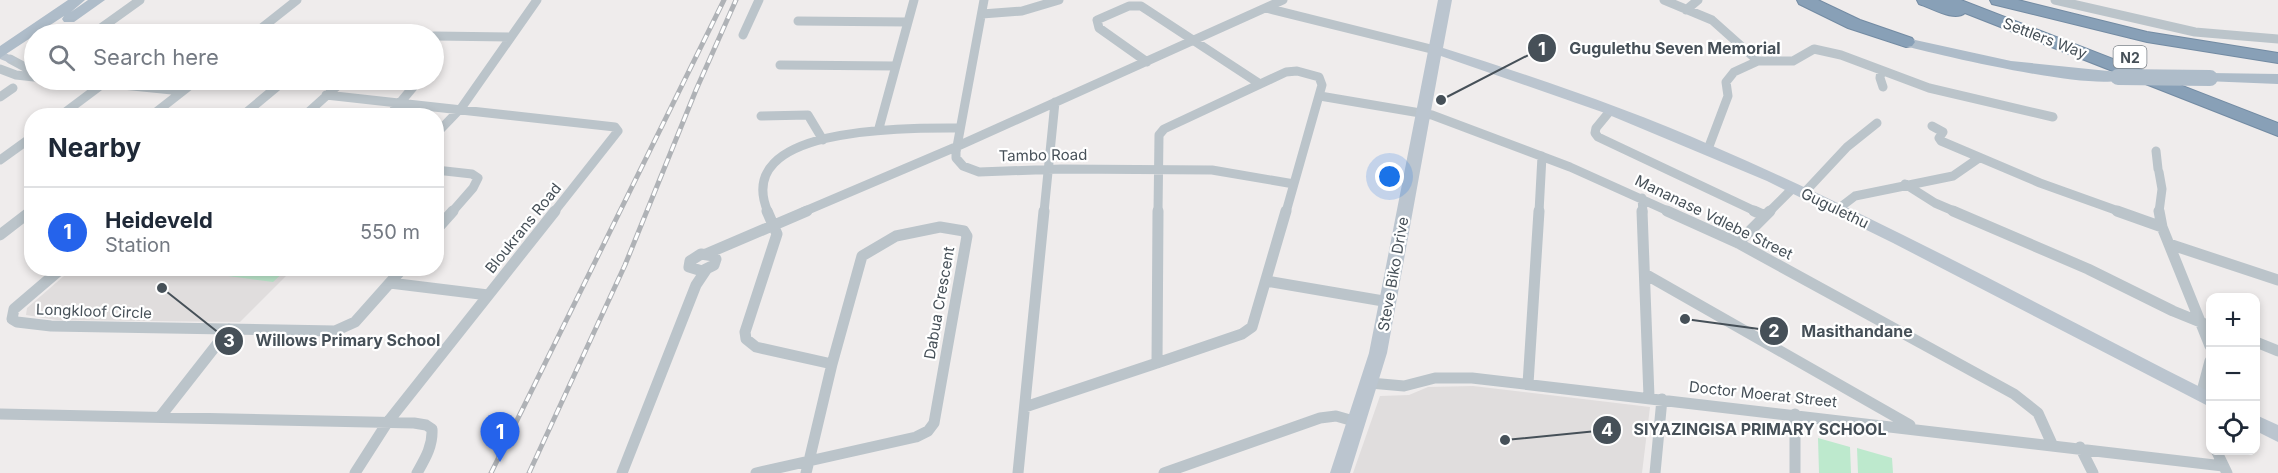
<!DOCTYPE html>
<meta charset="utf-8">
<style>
:root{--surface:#fff;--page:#f2f2f3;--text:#1f2937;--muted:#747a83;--line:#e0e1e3;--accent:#2563eb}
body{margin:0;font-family:Inter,sans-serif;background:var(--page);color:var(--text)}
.controls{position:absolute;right:18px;bottom:18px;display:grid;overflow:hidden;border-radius:12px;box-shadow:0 3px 9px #0003}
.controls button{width:54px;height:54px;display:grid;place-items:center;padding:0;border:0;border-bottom:2px solid var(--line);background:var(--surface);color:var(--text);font:30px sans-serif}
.you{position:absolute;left:1390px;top:177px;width:21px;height:21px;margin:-15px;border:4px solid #fff;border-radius:50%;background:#1a73e8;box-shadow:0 0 0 9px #1a73e833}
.badge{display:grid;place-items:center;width:39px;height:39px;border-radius:50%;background:var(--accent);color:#fff;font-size:20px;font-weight:700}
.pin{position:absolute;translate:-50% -50px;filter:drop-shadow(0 2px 3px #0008)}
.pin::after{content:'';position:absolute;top:32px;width:21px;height:18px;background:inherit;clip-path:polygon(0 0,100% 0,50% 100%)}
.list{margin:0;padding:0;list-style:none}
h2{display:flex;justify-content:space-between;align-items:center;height:78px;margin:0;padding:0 24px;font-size:26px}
h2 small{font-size:20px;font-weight:400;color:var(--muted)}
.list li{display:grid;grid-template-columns:39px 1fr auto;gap:18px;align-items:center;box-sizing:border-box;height:90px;padding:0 24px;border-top:2px solid var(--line)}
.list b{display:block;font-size:22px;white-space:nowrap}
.list p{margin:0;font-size:20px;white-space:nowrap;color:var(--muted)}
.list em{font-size:20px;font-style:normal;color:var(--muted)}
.icon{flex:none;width:33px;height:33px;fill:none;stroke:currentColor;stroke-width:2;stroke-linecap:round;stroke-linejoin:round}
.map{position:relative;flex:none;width:2278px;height:473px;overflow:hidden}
.search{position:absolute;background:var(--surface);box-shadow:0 3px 9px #0003;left:24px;top:24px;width:420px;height:66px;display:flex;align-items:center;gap:15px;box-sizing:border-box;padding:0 21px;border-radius:33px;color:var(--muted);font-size:22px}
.panel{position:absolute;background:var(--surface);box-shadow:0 3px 9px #0003;left:24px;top:108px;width:420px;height:168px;border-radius:24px}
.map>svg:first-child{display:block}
.education{fill:#e0dddd}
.green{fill:#bde9cd}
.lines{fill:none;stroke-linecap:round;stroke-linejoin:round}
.highway-casing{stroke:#738ba3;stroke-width:2}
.street-far1{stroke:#bbc4ca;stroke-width:9}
.street{stroke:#bbc4ca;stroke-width:11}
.secondary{fill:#bbc5cf;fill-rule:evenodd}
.primary{fill:#aebcc9;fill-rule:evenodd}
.highway{fill:#88a0b7;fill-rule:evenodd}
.rail-casing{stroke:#afb2b6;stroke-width:5}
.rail{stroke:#fff;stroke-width:3;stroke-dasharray:8;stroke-linecap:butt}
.primary-bridge{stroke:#aebcc9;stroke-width:16}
.labels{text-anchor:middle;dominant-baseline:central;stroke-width:4.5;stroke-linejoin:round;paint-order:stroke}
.shield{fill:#fff;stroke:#7e848a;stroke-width:1.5}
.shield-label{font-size:14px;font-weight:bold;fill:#465058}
.street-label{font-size:15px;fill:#465058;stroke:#fff}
.leader{fill:none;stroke:#465058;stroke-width:2}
.callout-dot{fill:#465058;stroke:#fff;stroke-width:2}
.mark-label{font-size:18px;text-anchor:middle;font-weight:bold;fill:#fff}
.callout-label{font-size:16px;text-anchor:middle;font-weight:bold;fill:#465058;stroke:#fff;stroke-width:4.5;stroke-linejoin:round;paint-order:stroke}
</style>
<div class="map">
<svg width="2278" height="473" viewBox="0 0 2278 473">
<rect width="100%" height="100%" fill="#efecec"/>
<path class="education" d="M72,269H293L240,322L57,320L26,315L27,308Z
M1473,386L1650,407L1642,473H1353L1380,396L1409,395L1428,387Z"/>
<path class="green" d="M202,268H287V269L273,282L198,272Z
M1818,438L1850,447L1851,473H1819Z
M1857,448L1892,458L1893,473H1858Z"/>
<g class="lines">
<defs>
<path id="highway" d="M1797,0H1818L1860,20L1912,38L1915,42L1912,46L1906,47L1848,28L1799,4Z
M1917,0H1961L2278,123V136L1965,13C1954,22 1932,8 1919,4Z
M1990,0H2018L2147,32L2278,53V63L2147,42L1992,4Z"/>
</defs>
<use href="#highway" class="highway-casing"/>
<path class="street-far1" d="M984,0L956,152V158L963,166L979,172L1061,169L1212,170L1294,184
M1664,0L1712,20L1758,61
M2055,0L2195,32L2278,39
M1266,8L1435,50
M1686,10L1698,0
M982,14L1022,11L1059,0
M798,21L907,22
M131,34L103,32L101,28L140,0
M254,34L297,0
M338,34L354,29L404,34
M743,35L759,0
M434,36L511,37
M10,59L34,72
M1147,62L1099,28L1097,20L1129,6H1141L1260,84
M780,65L895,66
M0,69L16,75L34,77
M1881,71L1880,78L1883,87
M73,80L182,91
M326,95L615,127L618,131L554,212
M1320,96L1432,115L1570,167L1670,212
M0,97L13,88
M1610,111L1596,128L1595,133L1598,137L1757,212
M60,116L104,83
M151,116L197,80
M242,116L285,80
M304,116L344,80
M389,116L419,80
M761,116L808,115L823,140
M1932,126L1943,132L1939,138L1941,141L2040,183L2121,212
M879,128L914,0
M436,134L462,107L537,0
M1708,149L1728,96L1726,82L1734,72L1758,61H1793L1814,49L1841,55L1929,88L2053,117
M2156,151L2158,169
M0,160L32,137
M436,170L472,174L478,178L473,188L452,212
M1905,184L1935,203L1956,212
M1804,193L1847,147L1877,123
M1642,198L1643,212
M1838,209L1855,196L1953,176L1979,158
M29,212L32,210
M768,212C730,124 913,128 960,128
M803,212L958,146L1283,0
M1044,212L1055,102
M1158,212L1159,135L1164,129L1286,72L1297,71L1319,77L1322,85L1286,212
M1539,212L1542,156
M1769,212L1793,188
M2159,212L2162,189L2159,172"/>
<path class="street" d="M767,211L777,234L745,332L746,339L756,347L832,364
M1642,211L1649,397
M1667,211L1738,243L2014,394L2038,413L2052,444
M1754,211L1763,215
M1953,211L2088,269L2173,311L2210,326
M2117,211L2162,227
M2159,211L2162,227L2210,346
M940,227L964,231L967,236L934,423L928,431L916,437L809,461L832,364L862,256L896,236Z
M436,230L453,211
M0,235L31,211
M1738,243L1770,211
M2169,244L2278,280
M701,254L714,256L716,259L714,265L702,271L689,267L690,261Z
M706,254L807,211
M62,268L14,309L12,319L17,322L51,326L335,331L355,322L403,268
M1645,274L1910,425
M1266,281L1389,302
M390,283L488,295
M2256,342L2278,351
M1157,363L1158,211
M1157,363L1242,334L1252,327L1286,211
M1370,383L1404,386L1435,378H1472L2223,466
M1528,384L1539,211
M2201,395L2210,361
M1025,407L1157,363
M0,414L414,423L426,425L432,429C433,446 425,459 417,473
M1795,414V473
M160,417L229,329
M2080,447L2093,473
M2216,450L2227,473
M355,473L387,423L555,211
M622,473L696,285L706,270
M756,473L809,461
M806,473L809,461
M1018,473L1044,211
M1164,473L1320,418L1336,416L1357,422
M1655,473L1662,399"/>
<path class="secondary" d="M1438,0H1452L1443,48C1535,77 1627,108 1715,147C1884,220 2046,309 2210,392V407L1893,243L1767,181L1602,112L1441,56L1387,353L1350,473H1330L1369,353Z
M0,50L17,59L10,63L0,59Z
M2256,415L2278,425V442L2256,431Z"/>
<path class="primary" d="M68,0H85L71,12L88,0H105L74,22H64L62,19L64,16L0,58V46Z
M1906,38L2011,61L2118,72L2126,77C2110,96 1930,53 1901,45L1899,42L1901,39Z
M2210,73L2278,74V84L2205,81L2202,78L2205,75Z"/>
<use href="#highway" class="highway"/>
<defs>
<path id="rail" d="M491,473L724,0
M529,473L625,265L696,90L736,0"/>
</defs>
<use href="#rail" class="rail-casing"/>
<use href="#rail" class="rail"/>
<path class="primary-bridge" d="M2118,77L2210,78"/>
</g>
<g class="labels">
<rect class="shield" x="2113.5" y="46" width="33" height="22" rx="4.5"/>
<g class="shield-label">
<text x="2130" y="57">N2</text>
</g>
<g class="street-label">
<text transform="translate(2045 38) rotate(21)">Settlers Way</text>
<text transform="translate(1043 155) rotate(-1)">Tambo Road</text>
<text transform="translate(1835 208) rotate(26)">Gugulethu</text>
<text transform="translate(1714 217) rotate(26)">Mananase Vdlebe Street</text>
<text transform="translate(523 228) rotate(-51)">Bloukrans Road</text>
<text transform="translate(1393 274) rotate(-80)">Steve Biko Drive</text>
<text transform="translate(939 303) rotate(-80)">Dabua Crescent</text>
<text transform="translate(94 311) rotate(2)">Longkloof Circle</text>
<text transform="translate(1763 394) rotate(6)">Doctor Moerat Street</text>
</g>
</g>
<path class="leader" d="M1441 100L1542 48M1685 319L1774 331M162 288L229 341M1505 440L1607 430"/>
<g class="callout-dot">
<circle cx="1441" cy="100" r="6"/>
<circle cx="1685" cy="319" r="6"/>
<circle cx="162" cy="288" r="6"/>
<circle cx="1505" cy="440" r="6"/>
<circle cx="1542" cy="48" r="15"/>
<circle cx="1774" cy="331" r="15"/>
<circle cx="229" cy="341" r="15"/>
<circle cx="1607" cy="430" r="15"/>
</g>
<g class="mark-label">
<text x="1542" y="55">1</text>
<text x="1774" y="337">2</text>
<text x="229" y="347">3</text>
<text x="1607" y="436">4</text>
</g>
<g class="callout-label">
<text x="1675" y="54">Gugulethu Seven Memorial</text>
<text x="1857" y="337">Masithandane</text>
<text x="348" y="346">Willows Primary School</text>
<text x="1760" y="435">SIYAZINGISA PRIMARY SCHOOL</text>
</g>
</svg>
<div class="controls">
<button>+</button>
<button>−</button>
<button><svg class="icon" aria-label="locate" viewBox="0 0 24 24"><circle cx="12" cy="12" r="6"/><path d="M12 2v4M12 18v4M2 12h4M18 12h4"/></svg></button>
</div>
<div class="you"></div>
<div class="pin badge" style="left:500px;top:462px">1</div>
<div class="search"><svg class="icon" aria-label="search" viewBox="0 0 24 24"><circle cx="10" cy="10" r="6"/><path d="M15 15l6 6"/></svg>Search here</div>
<section class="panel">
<h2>Nearby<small></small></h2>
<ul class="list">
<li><span class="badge">1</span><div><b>Heideveld</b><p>Station</p></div><em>550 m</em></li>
</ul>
</section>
</div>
